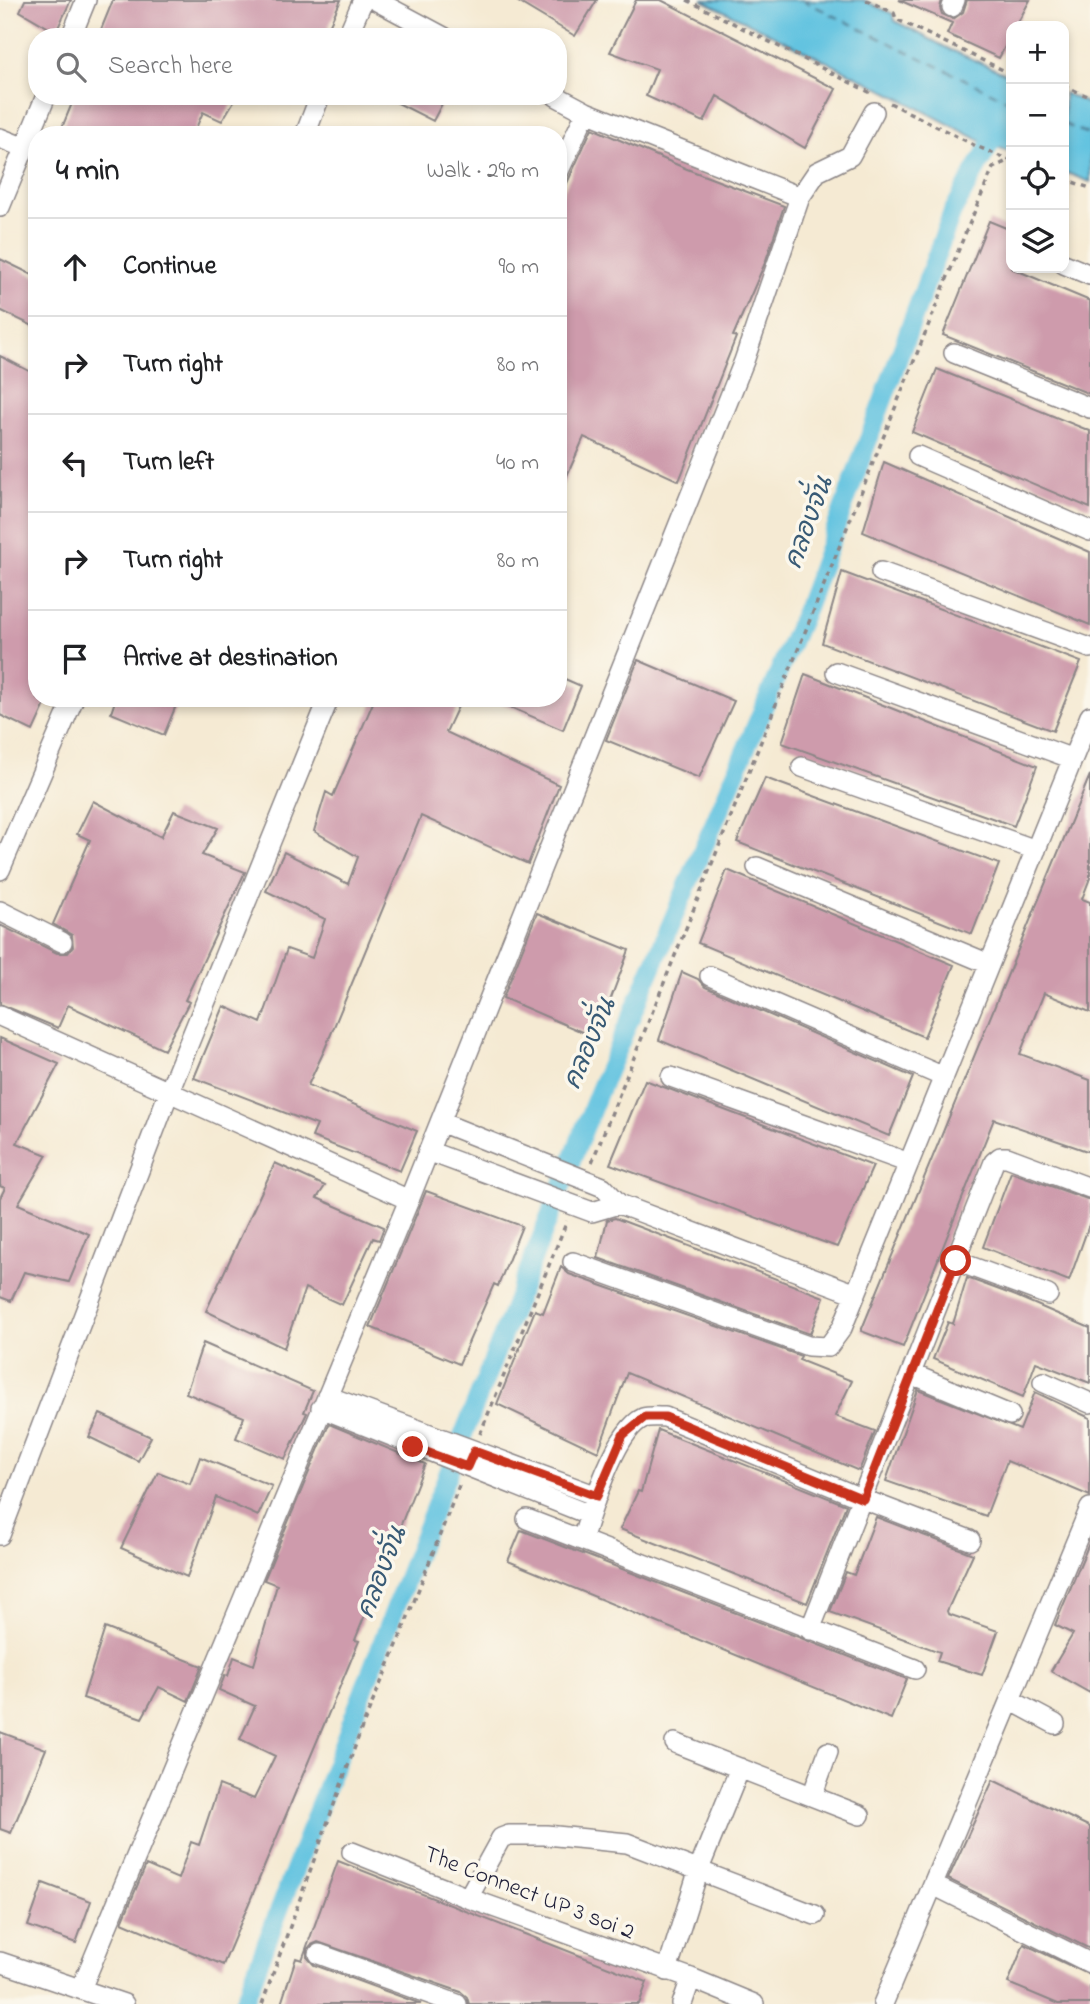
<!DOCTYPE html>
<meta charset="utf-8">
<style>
:root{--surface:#fff;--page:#f2f2f2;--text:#202124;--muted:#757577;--line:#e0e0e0}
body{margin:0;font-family:"Indie Flower","Playpen Sans Thai",sans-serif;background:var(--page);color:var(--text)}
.controls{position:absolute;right:21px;top:21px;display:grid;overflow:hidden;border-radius:14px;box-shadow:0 4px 10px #0003}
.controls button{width:63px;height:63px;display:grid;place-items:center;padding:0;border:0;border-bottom:2px solid var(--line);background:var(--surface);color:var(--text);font:35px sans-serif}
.stop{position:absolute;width:21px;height:21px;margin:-16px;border:5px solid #c8321e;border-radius:50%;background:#fff}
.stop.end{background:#c8321e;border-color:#fff;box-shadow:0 2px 7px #0008}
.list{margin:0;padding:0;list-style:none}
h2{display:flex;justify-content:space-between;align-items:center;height:91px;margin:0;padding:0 28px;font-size:30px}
h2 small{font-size:23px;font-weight:400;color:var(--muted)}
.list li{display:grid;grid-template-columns:46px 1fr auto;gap:21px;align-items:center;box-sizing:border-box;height:98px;padding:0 28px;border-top:2px solid var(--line)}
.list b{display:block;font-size:26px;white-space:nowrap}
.list em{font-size:23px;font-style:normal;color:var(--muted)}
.icon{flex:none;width:38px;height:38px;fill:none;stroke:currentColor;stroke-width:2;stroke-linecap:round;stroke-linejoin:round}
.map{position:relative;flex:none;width:1090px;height:2004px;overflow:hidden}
.search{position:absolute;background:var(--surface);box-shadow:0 4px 10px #0003;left:28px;top:28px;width:539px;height:77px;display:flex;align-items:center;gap:18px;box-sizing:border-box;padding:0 24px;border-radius:28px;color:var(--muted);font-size:26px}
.panel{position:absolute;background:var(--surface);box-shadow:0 4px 10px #0003;left:28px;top:126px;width:539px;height:581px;border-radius:28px}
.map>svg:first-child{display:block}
.water{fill:#62c3e0;stroke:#42728e;stroke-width:2}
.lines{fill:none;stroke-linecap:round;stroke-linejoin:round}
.canal{stroke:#62c3e0;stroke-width:19}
.ferry{stroke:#385a75;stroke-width:2;stroke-dasharray:9 7;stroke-linecap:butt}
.building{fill:#ce9bac}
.minor-casing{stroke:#8c8687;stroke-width:22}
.path{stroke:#8c8687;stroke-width:3.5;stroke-dasharray:5 5;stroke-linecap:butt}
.minor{stroke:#fff;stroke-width:19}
.route{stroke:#c8321e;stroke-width:9}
.labels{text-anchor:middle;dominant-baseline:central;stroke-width:7;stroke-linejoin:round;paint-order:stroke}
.street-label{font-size:24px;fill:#22223b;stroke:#fbf7ec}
.water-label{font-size:26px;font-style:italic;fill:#385a75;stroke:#fbf7ec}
</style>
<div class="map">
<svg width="1090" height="2004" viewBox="0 0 1090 2004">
<rect width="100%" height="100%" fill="#fbf7ec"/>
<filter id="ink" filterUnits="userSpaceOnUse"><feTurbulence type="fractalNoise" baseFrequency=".0143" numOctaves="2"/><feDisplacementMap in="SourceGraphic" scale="14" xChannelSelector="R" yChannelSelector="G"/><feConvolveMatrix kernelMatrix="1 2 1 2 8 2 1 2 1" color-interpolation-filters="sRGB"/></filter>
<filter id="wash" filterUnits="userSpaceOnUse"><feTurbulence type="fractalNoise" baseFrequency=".00686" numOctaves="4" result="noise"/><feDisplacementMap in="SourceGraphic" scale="28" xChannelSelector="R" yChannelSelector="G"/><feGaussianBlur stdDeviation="1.57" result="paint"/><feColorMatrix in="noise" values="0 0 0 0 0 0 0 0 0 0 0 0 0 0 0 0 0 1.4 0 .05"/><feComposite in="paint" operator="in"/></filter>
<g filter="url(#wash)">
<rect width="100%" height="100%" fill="#f5ead3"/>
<path class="water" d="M702,0H863L893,14L895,21L949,49L1011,76V152L979,140L884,90Z
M1064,93L1090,105V182L1064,172Z"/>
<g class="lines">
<path class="canal" d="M243,2004L411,1567L598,1094L807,606L952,213L1001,124"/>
<path class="ferry" d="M802,0L1011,102
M1064,124L1090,135"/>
</g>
<g id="blocks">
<path class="building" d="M25,0H71L56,32L20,11Z
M113,0H341L324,37H98Z
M515,0H597L575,36Z
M636,0H661L836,89L805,148L717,96L704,122L646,96L657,69L610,52Z
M899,0H942L940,8L942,14L953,19L963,12L967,0H1030L1016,26H1011V35L999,58L947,34L952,23Z
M75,96H237L222,121L203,112L193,135H71L61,130Z
M384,96H446L433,121Z
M592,128L687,169L784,206L765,263L733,336L736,337L679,481L584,437L558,496V203Z
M989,221L1011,230V268L1090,301V394L943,335Z
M0,259L37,277V328L0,310Z
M0,356L37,375V698H48L33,731L0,715Z
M937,369L1090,431V508L912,432Z
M884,462L1090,552V625L863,532Z
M842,572L1081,662L1053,731L822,643Z
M638,660L734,701L699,778L606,740Z
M805,674L1037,766L1014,826L782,743Z
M558,676L581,686L563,730L489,698H558Z
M116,698H179L164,735L111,713Z
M375,698H462L446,732L559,785L528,864L421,816L324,1051L308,1085L417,1131L400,1171L312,1137L317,1125L194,1078L224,1006L261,1023L287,949L312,958L325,919L266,891L284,852L348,884L358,857L314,831L326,792L333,796Z
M1090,775V878L1082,899L1090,902V1012L1044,993L1020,1054L1090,1080V1152L994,1119L903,1347L861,1331Z
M765,778L999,864L972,934L737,842Z
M93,801L161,837L174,811L218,828L202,855L245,872L185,1000L189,1002L164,1050L68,1005L58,1028L0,1004V925L57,953H68L73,947L72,935L53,924L90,840L77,834Z
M727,870L954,965L924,1037L698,943Z
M537,913L629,950L596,1038L503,998Z
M682,972L698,979L705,987L913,1077L889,1136L659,1040Z
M0,1038L59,1064L17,1143L47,1155L18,1204L89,1234L69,1282L24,1272L11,1301L0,1297V1198L5,1188L0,1186Z
M645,1080L873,1166L837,1247L610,1164Z
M275,1163L325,1186L317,1198L384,1227L379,1240L373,1238L342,1305L305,1288L284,1348L206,1311Z
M1011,1172L1090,1200V1222L1069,1281L983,1247Z
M426,1191L522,1226L498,1286L494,1284L459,1364L370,1327Z
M615,1218L824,1297L810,1334L598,1258L607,1220Z
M561,1267L569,1274L801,1356L799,1360L852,1381L835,1416L875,1431L859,1471L627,1373L598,1452L497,1404L535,1310L543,1313Z
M967,1278L1016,1296L1090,1328V1383L1036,1362L1023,1397L933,1359L948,1322L953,1324Z
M203,1343L313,1391L304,1412L307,1413L285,1459L236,1438L244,1417L186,1393Z
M918,1390L1020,1430L1035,1392L1090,1418V1496L1007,1461L986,1516L886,1481Z
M100,1414L151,1437L138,1461L89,1437Z
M329,1424L425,1464L355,1640L359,1641L223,1965L122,1922L146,1865L178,1879L191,1842L199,1845L219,1785L254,1799L275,1756L240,1739L255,1706L219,1690L225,1675L228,1676L234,1657L254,1665L277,1585L264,1580Z
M658,1430L846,1505L807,1603L620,1529L638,1491L641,1492Z
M200,1457L272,1486L258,1516L216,1497L187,1577L121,1548L158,1472L190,1484Z
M876,1517L973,1554L947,1611L948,1614L998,1631L982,1675L937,1661L940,1652L830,1612L846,1572L854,1575Z
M521,1530L907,1679L891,1719L508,1561Z
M1090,1541V1693L1051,1671L1073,1634L1055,1625Z
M105,1628L202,1666L188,1701L159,1687L142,1718L83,1698Z
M0,1732L46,1749L11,1833L0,1829Z
M993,1780L1090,1827V1949L948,1879Z
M338,1861L647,1982L639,2004H469L467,1997L461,1992L318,1942L311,1945L307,1950V1957L314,1965L421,2004H281L296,1958L302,1960Z
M43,1883L91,1901L76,1943L28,1926Z
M1024,1944L1090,1975V2004H1058L1008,1983Z"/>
</g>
</g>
<g filter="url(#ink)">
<use href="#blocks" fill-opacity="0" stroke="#8c8687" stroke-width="2"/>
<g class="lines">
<defs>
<path id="minor" d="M375,0L444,37
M952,7L955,0
M71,37L86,0
M347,37L363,0
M556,96L586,112L800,197
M305,135L320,96
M0,138L25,148
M558,173L586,112
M0,207L46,96
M1064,264L1090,275
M954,353L1090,408
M918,456L1090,531
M881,572L1090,648
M836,672L1073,759
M802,767L1036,850
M757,867L989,964
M0,870L74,698
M0,911L62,942
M710,976L944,1077
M0,1016L409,1200
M671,1077L909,1163
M428,1151L592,1212L619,1204L603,1187L440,1122
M619,1204L856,1294
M956,1261L1048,1295
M573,1262L808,1346L828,1347L842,1328L1090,716
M912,1374L1010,1415
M1043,1382L1090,1403
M327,1396L597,1496
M321,1408L590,1515
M527,1519L915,1669
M0,1535L169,1092L329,698
M582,1540C591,1511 615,1431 643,1418C649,1416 658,1417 665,1417L863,1499L970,1540
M810,1630L994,1162L1000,1157H1007L1090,1188
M1010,1700L1055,1724
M675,1743L860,1815
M812,1796L828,1752
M352,1852L468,1898L691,1978L754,2004
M933,1885L1090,1963
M468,1898L501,1838L509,1835H546L627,1843L815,1915
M319,1954L457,2004
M0,1962L124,2004
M667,1971L699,1869L740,1768
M81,1989L409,1200L744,361L800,197L817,172L850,156L874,112
M682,2004L691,1978
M883,2004L1090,1508"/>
</defs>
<use href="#minor" class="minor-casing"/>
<path class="path" d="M687,0L871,93
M866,0L894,13L896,19L1007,72L1011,65
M1064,86L1090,97
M890,103L976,146L1009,160
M1064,179L1090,188
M592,1162L965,234L993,168L1009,160
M480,1434L567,1221
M262,2004L362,1727L397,1645L460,1483"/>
<use href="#minor" class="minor"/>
</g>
</g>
<g class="lines" filter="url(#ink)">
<path class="route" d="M413,1447L467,1467L474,1451L597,1496L623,1435L645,1417H665L863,1499L956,1261"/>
</g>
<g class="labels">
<g class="street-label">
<text transform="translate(529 1894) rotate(21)">The Connect UP 3 soi 2</text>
</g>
<g class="water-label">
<text transform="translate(810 523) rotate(-70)">คลองจั่น</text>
<text transform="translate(591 1044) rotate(-67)">คลองจั่น</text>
<text transform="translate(383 1573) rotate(-69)">คลองจั่น</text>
</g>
</g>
</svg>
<div class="controls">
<button>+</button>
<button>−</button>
<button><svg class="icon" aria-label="locate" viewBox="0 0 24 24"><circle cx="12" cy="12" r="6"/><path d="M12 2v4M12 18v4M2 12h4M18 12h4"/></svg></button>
<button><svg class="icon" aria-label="layers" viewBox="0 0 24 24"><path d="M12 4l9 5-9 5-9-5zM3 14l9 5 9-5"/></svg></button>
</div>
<div class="stop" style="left:956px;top:1261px"></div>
<div class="stop end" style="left:413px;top:1447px"></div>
<div class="search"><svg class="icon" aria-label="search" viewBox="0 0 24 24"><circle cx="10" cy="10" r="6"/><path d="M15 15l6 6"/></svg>Search here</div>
<section class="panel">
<h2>4 min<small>Walk · 290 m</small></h2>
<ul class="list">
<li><svg class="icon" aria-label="ahead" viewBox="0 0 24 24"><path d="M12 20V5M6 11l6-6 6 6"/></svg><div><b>Continue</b></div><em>90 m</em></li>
<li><svg class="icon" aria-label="right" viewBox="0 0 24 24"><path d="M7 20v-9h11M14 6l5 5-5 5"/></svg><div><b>Turn right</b></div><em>80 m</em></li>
<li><svg class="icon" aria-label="left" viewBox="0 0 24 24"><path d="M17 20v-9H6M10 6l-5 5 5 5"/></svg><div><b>Turn left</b></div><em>40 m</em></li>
<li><svg class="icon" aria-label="right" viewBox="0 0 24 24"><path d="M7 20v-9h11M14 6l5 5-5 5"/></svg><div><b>Turn right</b></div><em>80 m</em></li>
<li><svg class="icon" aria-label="arrive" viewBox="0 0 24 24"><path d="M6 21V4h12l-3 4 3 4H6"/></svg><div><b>Arrive at destination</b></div></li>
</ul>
</section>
</div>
